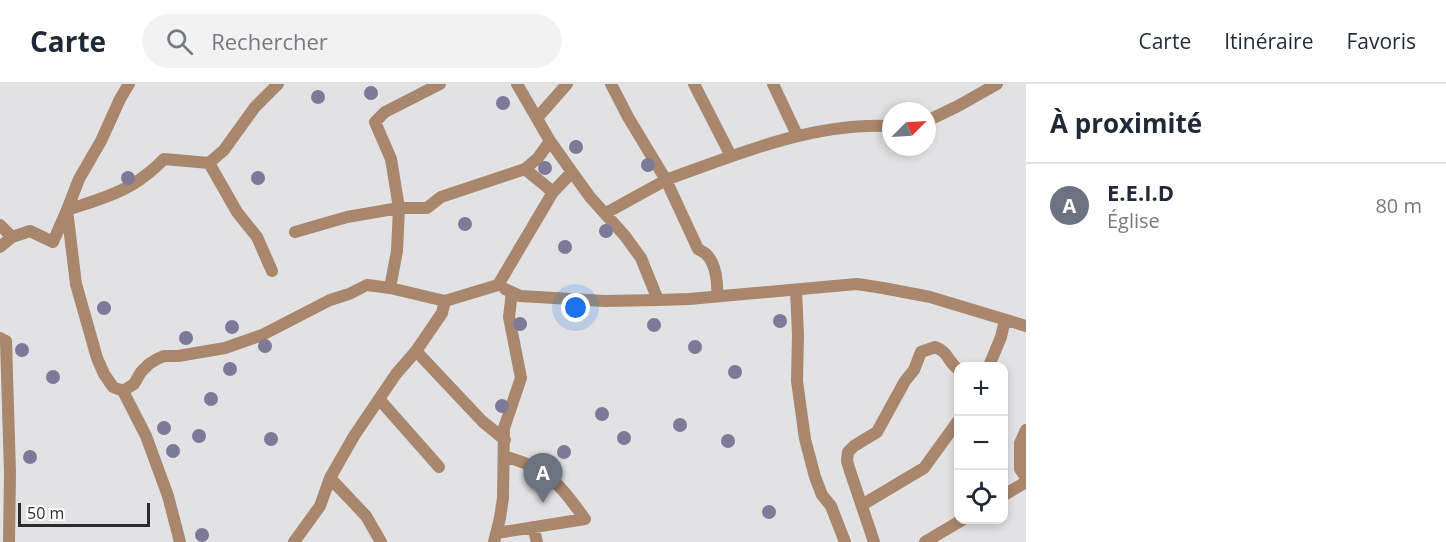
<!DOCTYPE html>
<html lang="fr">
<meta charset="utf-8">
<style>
:root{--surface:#fff;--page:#f2f2f3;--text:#1f2937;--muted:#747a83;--line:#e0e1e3;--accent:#696904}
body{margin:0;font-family:"Open Sans",sans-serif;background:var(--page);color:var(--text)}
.controls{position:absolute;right:18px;bottom:18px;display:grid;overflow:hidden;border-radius:12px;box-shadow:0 3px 9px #0003}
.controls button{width:54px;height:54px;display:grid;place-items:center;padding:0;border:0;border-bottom:2px solid var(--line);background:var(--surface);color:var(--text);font:30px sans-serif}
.compass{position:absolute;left:882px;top:18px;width:54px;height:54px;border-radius:50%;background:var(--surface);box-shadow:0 3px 9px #0003;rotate:66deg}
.scale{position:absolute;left:18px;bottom:15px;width:132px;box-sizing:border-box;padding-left:6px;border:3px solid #2c2c2e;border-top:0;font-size:16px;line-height:21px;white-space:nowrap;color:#2c2c2e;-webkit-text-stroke:4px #fff;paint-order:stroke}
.you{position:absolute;left:576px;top:224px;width:21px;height:21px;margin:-15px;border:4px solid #fff;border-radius:50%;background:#1a73e8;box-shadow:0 0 0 9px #1a73e833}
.badge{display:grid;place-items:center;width:39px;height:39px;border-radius:50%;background:var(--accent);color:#fff;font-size:20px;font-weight:700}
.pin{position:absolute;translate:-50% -50px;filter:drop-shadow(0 2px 3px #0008)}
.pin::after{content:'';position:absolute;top:32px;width:21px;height:18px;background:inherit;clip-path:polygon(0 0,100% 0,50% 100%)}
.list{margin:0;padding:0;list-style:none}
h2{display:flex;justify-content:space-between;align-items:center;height:78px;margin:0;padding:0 24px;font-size:26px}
h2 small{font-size:20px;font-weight:400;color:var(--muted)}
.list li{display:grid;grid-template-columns:39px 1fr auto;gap:18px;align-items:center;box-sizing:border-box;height:84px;padding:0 24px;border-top:2px solid var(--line)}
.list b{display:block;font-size:22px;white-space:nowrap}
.list p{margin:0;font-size:20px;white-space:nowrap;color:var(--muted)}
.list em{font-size:20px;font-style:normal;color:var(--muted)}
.icon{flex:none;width:33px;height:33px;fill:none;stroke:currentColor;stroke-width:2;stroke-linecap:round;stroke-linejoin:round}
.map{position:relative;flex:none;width:1026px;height:458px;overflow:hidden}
header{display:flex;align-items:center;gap:36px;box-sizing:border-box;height:84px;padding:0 30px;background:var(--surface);border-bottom:2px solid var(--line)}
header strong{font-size:28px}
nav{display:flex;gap:33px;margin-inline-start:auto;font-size:21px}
.search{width:420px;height:54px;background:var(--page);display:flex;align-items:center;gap:15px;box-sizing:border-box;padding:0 21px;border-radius:33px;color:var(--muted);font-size:22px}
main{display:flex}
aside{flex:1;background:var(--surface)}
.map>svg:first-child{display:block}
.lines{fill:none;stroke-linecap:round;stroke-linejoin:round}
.street{stroke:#a8876c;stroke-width:12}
.tree{fill:#7d7a99}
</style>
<header>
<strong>Carte</strong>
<div class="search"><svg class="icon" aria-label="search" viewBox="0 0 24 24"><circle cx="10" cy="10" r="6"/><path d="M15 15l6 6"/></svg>Rechercher</div>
<nav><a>Carte</a><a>Itinéraire</a><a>Favoris</a></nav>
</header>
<main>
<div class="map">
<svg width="1026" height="458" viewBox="0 0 1026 458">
<rect width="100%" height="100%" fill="#e2e2e5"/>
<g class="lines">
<path class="street" d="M129,0L120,15L101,57L79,95L67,126L76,200L97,274L104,290L113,303L123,307L146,352L168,412L180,458
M517,0L550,57L572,88
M694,0L731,72
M773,0L797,51
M537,34L567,0
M927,37L958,22L997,0
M209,79L237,128L257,153L272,187
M525,85L553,108
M606,129L666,96L628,33L611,0
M0,141L12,153
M295,148L347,133L399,124H427L441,113L525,85L538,74L550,57
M0,163L12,153L30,147L53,158L67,126C94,117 124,109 146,91C153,86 158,81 164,75L209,79L224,66L255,23L278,0
M390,204L397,167L399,124L391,75L375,38L385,28L440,0
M505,205L520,212L605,217L658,216
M796,206L798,251L797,297L805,355L815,393L822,411L831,422L845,458
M717,212C718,200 716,179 706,170C704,168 701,167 698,165L666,96C738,70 813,38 891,42
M0,254L6,257L10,389L9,458
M416,267L482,337L505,356
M989,282L1001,253L1005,236
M123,307L134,300L141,288L149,280L157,275L164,272H178L225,264L262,251L330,216L349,210L367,201L390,204L445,217
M379,315L439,383
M1026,346L1020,359V385L1026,394
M330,394L366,432L381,458
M1004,411L1026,398
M862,421L924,384L958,337
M533,443L537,458
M497,449L585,435C559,400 548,384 504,372
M294,458L320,422L330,394L354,352L396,290L416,267L427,251L442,229L445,217L498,201L553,108L572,88L590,113L625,152L641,174L658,216L689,215L857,200L883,204L930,213L1026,242
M494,458L500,434L503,414L504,344L521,294L509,233L512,208
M874,458L850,387L847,377L848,368L854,362L877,348L905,297L914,286L921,268L935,263C949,268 947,277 958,285
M925,458L962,436"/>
</g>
<g class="tree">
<circle cx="371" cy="9" r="7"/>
<circle cx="318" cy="13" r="7"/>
<circle cx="503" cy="19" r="7"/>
<circle cx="576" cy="63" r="7"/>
<circle cx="648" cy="81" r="7"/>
<circle cx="545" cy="84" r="7"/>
<circle cx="128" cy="94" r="7"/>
<circle cx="258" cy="94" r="7"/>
<circle cx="465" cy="140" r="7"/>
<circle cx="606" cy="147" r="7"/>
<circle cx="565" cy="163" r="7"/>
<circle cx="104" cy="224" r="7"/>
<circle cx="780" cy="237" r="7"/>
<circle cx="520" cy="240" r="7"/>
<circle cx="654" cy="241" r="7"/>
<circle cx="232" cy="243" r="7"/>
<circle cx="186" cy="254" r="7"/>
<circle cx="265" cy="262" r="7"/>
<circle cx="695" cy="263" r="7"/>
<circle cx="22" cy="266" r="7"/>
<circle cx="230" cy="285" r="7"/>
<circle cx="735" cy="288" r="7"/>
<circle cx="53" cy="293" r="7"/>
<circle cx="211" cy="315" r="7"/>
<circle cx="502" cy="322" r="7"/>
<circle cx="602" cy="330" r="7"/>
<circle cx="680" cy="341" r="7"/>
<circle cx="164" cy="344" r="7"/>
<circle cx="199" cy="352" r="7"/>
<circle cx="624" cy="354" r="7"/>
<circle cx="271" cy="355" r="7"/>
<circle cx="728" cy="357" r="7"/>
<circle cx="173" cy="367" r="7"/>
<circle cx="564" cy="368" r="7"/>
<circle cx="30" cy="373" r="7"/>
<circle cx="769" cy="428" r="7"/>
<circle cx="202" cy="451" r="7"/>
</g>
</svg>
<div class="controls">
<button>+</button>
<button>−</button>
<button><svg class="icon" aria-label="locate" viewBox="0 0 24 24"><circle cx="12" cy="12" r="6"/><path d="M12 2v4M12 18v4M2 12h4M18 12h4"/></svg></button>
</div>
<svg class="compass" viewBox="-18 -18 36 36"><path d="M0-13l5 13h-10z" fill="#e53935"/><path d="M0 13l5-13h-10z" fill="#747a83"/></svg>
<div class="scale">50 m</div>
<div class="you"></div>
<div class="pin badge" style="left:543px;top:419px;background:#6b7280">A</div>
</div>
<aside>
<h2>À proximité<small></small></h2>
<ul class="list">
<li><span class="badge" style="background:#6b7280">A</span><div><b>E.E.I.D</b><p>Église</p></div><em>80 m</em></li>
</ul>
</aside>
</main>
